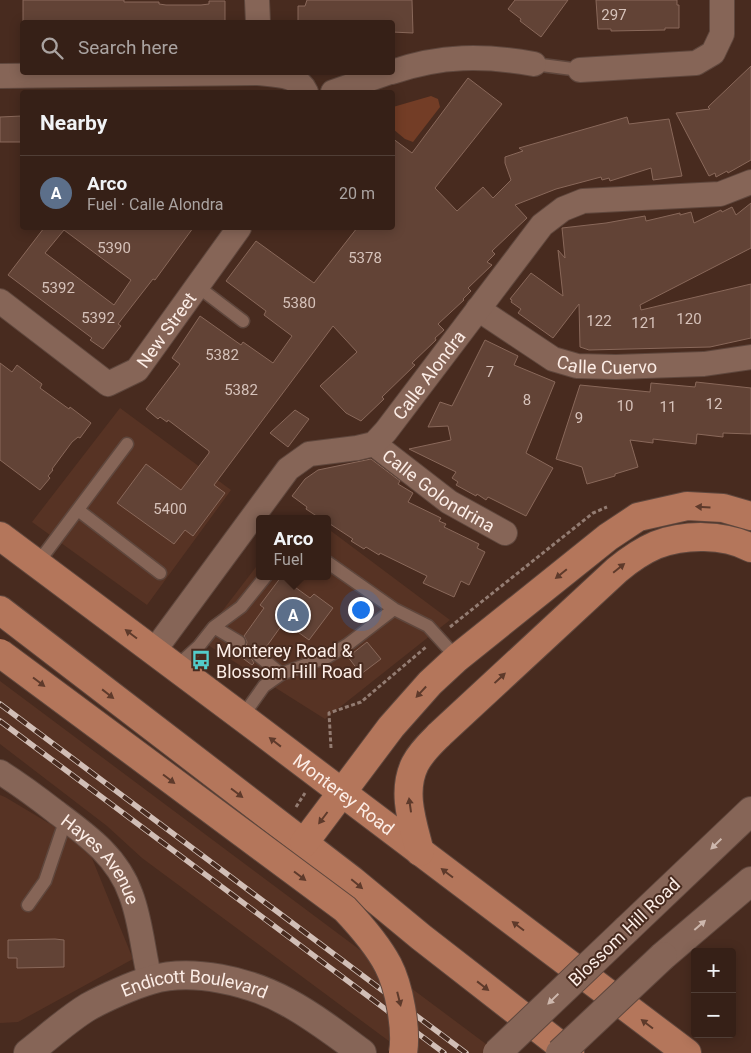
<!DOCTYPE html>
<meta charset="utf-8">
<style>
:root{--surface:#362017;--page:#3d2820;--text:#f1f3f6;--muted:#aaa3a1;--line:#503e36;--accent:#53cdcb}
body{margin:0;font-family:Roboto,sans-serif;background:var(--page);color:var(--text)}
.controls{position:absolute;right:15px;bottom:15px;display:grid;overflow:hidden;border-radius:5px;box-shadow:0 2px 12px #0003}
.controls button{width:45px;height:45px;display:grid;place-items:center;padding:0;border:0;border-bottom:1px solid var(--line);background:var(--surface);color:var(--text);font:25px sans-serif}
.you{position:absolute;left:360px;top:609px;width:18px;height:18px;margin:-12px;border:4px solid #fff;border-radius:50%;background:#1a73e8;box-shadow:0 0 0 8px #1a73e833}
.badge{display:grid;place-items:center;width:32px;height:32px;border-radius:50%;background:var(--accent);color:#fff;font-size:16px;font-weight:700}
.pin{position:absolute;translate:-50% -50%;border:2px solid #fff;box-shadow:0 1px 5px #0006}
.popup{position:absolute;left:256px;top:515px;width:75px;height:65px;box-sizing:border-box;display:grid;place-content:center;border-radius:5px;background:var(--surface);filter:drop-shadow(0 1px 4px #0005);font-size:16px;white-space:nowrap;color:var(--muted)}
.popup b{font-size:19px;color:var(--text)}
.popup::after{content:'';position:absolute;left:50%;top:100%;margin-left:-10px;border:10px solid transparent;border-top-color:var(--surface)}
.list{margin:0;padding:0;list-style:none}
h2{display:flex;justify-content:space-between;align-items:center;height:65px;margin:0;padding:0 20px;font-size:21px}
h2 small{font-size:16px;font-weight:400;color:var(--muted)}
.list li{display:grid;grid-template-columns:32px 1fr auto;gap:15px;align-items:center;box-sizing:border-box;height:75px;padding:0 20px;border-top:1px solid var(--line)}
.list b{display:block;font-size:19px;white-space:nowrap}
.list p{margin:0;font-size:16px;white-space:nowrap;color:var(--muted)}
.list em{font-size:16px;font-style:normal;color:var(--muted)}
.icon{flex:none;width:28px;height:28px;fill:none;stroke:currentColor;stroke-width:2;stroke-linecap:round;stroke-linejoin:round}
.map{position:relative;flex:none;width:751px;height:1053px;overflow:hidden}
.search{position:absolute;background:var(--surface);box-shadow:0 2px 12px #0003;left:20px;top:20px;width:375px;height:55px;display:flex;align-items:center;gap:12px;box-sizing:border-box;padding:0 18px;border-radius:5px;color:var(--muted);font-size:19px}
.panel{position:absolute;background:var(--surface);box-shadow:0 2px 12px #0003;left:20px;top:90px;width:375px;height:140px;border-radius:5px}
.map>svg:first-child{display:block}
.built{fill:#573324}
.green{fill:#733d26}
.building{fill:#624336;stroke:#89685a;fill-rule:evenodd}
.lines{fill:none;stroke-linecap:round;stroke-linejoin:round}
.service-casing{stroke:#5f473d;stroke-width:15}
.minor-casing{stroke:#5f473d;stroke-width:26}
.secondary-casing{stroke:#5f473d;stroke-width:30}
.primary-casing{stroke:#5f473d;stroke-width:30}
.path{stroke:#937c72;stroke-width:3;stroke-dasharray:4 2.5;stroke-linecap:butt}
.service{stroke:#866557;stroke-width:12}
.minor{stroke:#866557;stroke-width:24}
.secondary{stroke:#866557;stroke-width:28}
.primary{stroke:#b4765b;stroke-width:28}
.rail-casing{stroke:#d1beb6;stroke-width:5.5}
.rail{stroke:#482b1f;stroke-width:4;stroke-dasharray:11;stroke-linecap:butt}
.secondary-bridge-casing{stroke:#5f473d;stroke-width:30;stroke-linecap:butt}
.primary-bridge-casing{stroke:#5f473d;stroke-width:30;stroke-linecap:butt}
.secondary-bridge{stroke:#866557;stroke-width:28}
.primary-bridge{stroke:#b4765b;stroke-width:28}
.oneway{fill:#5e3a2b}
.oneway2{fill:#cdb7ad}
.labels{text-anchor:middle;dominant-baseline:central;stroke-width:4;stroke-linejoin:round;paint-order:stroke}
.number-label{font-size:15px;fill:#d6c2ba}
.street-label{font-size:18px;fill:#fcede6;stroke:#482b1f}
.poi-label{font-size:18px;fill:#fcede6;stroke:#482b1f;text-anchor:start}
</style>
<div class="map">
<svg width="751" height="1053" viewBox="0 0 751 1053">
<rect width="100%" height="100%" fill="#482b1f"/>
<path class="built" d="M120,408L231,490L147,605L32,522Z
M327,528L450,620L325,719L200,640L259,563V576H327Z
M0,681L498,1053H405L142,858L107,826L0,744Z
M0,795L5,797L87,846L133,959L18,1022L0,1023Z"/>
<path class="green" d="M431,96L438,99L440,107L413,142L405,139L393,129V107Z"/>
<path class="building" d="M23,0H124V2H159V4L166,5H201L209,4V1H225V22H23Z
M307,0H412L413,33L392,32V22H298V6H305Z
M515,0H568L541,37L520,21L521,19L508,9Z
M596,0H677V5H679V28H665V30L611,31V29H598Z
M751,66V160L728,173L727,171L716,177L715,173L709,176L676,113L710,109L708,107Z
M468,78L502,104L435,188L457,211L483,187L493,198L511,180L505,163V157L523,151L519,148L627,117L629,124L669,119L682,176L653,180L651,168L610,181L609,178L602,180L601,177L556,189L515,205L527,218L492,251L495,254L487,262L492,265L468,288L471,291L463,299L464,300L438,324L444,330L435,338L436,340L412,363L415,365L382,397L384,399L361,421L346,413L320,386L357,352L333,326L214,485L225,493L193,536L185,530L174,544L117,503L146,464L181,490L209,453V451L168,420L167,422L160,417L158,419L146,409L180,364L172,358L200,316L241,345L243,342L273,363L292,336L264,315L266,311L226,281L256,241L314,283L357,228H392V138L412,153Z
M22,116V142H0V117Z
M751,203V248L640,305L641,310L751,284V338L710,347L589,350L580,347L579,304L553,338L518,313L521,309L511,302L512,300L510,299L531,273L563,296L558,250L565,258L562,228L606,223L645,216L646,221L680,213V215L691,212L694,223L721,210L722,212L732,207L736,215Z
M44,228H193L155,280L153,279L142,293L118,324L121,326L103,349L90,340L92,338L8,275ZM64,230L131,280L114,305L45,253Z
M485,340L518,356L514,365L555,382L526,453L553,468L526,516L488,497L486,500L477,494L476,496L456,485L458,482L452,478L456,472L409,449L451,440L448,426L428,427L440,402L452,406Z
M0,363L12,372L17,365L42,384L40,388L69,409L70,407L91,423L80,438L78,437L72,442L52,469L53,470L48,476L50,478L40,490L0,460Z
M696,382L751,388V434L723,433V437L697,434L696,444L653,439V443L630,440L638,467L615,474V476L587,484L582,467L556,459L580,385L650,392L651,383L695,387Z
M295,410L309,419L288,447L270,433Z
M371,459L400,481L398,484L413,493L408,502L441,518L439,521L446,524L444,527L479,544L477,548L485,552L469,585L461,581L454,597L423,583L427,576L380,553L379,555L366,547L364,549L351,541L353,539L327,522V519H321L306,509L307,507L292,496L305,479L318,470Z
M281,577L310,598L314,594L333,608L309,640L284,622L264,650L257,648L252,651L251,658L254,663L252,665L233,651L234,649H242L246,647L247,642L244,636L264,608L260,605Z
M367,642L381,659L361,674L348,657Z
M55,939L64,940V967L17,968V958H8V940Z"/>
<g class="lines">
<defs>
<path id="service" d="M534,64L580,70
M197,286L243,321
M78,510L160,573
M327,562L394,609L428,626L457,658
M37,564L127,444
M214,627L239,642
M259,656L281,674
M176,667L199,646L214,627L241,607L266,576
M242,717L264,686L281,674L327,657L347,645L394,609
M28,905L45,881L66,819"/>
<g id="minor">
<path d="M257,0L258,22"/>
<path d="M580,70L696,63L713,53L722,34V0"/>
<path d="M392,72C441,55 484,55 534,64"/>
<path d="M0,76L258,73C276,75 298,74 306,92"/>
<path d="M333,92L390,72"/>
<path id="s1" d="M0,301L108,384L137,370L239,228"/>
<path id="s2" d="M478,309L553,359L577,366L616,367L704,364L751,357"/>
<path id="s3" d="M374,444L449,502L505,533"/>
<path id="s4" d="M154,651L288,469L309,454L357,448L374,444L386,431L542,225L563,209L583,201L720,194L751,182"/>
<path id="s5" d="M0,772C19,784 38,798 56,812C87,835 118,857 131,895C141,921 143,952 150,980"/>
</g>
<g id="secondary">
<path d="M627,929L751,811"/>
<path d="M663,956L751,881"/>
<path id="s6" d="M28,1053C46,1039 68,1019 88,1007C104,998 133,985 151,980C192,968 249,981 287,1002C313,1016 338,1035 362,1053"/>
</g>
<g id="primary">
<path id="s7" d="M0,536L242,717L687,1053"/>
<path d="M0,610L352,880L421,937L570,1053"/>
<path d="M304,843L391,727L430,683L457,658L608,537L638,517L687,506L723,508L751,516"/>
<path d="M420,852C413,824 401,792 415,764C421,752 431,743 440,734L617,570C629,560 642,551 656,545C685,534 724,534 751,548"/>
</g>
</defs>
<use href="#service" class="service-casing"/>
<use href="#minor" class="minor-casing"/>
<use href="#secondary" class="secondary-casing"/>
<use href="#primary" class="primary-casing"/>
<path class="path" d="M450,627L593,513L607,507
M331,748L329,713L361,702L426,647
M296,807L305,793"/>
<use href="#service" class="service"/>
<use href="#minor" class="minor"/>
<use href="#secondary" class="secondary"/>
<use href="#primary" class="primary"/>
<defs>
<path id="rail" d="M0,704L466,1053
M0,721L444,1053"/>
</defs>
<use href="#rail" class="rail-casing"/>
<use href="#rail" class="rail"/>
<defs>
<path id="secondary-bridge" d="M497,1053L627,929
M560,1053L663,956"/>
<path id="primary-bridge" d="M0,653L345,909C361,926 377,944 388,965C399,986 407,1029 403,1053"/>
</defs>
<use href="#secondary-bridge" class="secondary-bridge-casing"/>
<use href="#primary-bridge" class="primary-bridge-casing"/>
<use href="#secondary-bridge" class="secondary-bridge"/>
<use href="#primary-bridge" class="primary-bridge"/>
</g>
<defs><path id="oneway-solid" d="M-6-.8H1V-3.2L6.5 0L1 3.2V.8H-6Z" transform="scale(1.25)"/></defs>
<g class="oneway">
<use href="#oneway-solid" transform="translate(703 507) rotate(-177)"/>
<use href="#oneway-solid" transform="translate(619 568) rotate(-39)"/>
<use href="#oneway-solid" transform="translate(561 574) rotate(141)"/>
<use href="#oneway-solid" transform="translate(131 634) rotate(-143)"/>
<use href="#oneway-solid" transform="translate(500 678) rotate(-43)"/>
<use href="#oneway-solid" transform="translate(39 682) rotate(37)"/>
<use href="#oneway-solid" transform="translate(421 692) rotate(133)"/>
<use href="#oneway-solid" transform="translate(108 694) rotate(38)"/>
<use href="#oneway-solid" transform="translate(275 742) rotate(-142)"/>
<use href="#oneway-solid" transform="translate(169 779) rotate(37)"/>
<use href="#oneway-solid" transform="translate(237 793) rotate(37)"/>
<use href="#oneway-solid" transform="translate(410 805) rotate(-98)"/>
<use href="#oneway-solid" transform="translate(323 818) rotate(127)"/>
<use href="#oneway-solid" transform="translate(447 873) rotate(-143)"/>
<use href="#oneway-solid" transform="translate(300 876) rotate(37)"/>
<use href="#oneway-solid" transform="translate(357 884) rotate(40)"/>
<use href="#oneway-solid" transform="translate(518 926) rotate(-143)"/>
<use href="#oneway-solid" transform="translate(483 986) rotate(38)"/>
<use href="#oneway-solid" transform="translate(399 999) rotate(76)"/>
<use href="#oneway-solid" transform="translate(647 1024) rotate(-143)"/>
</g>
<g class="oneway2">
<use href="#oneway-solid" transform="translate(716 844) rotate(136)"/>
<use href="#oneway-solid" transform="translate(700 925) rotate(-41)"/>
<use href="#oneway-solid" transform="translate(553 999) rotate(136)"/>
</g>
<defs>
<symbol id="bus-bare" viewBox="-9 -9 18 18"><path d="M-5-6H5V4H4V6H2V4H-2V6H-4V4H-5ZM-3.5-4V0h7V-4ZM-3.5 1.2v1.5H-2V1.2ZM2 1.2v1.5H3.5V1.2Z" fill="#53cdcb" stroke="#482b1f" stroke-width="2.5" paint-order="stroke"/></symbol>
</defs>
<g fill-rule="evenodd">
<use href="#bus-bare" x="187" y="646" width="28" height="28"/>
</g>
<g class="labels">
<g class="number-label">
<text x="614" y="15">297</text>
<text x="114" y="248">5390</text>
<text x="365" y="258">5378</text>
<text x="58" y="288">5392</text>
<text x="299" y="303">5380</text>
<text x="98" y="318">5392</text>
<text x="689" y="319">120</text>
<text x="599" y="321">122</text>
<text x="644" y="323">121</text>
<text x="222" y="355">5382</text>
<text x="490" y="372">7</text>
<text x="241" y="390">5382</text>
<text x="527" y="400">8</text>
<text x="714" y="404">12</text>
<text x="625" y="406">10</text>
<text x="668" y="407">11</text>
<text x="579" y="418">9</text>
<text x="170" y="509">5400</text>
</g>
<g class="street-label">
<text stroke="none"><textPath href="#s1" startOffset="218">New Street</textPath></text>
<text stroke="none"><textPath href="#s2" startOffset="145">Calle Cuervo</textPath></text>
<text stroke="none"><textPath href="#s4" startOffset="406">Calle Alondra</textPath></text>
<text stroke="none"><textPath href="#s3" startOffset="80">Calle Golondrina</textPath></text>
<text stroke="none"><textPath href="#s7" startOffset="430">Monterey Road</textPath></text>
<text stroke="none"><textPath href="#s5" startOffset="135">Hayes Avenue</textPath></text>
<text transform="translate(624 932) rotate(-44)">Blossom Hill Road</text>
<text stroke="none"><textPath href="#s6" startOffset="188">Endicott Boulevard</textPath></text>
</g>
<g class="poi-label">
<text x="216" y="650">Monterey Road &amp;<tspan x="216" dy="21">Blossom Hill Road</tspan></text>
</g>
</g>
</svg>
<div class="controls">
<button>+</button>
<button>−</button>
</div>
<div class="you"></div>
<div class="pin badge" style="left:293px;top:615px;background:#5c6f8a">A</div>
<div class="popup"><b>Arco</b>Fuel</div>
<div class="search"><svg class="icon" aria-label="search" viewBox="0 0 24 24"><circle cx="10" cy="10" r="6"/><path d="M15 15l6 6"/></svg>Search here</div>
<section class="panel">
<h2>Nearby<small></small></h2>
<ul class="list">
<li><span class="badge" style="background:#5c6f8a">A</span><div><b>Arco</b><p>Fuel · Calle Alondra</p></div><em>20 m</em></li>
</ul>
</section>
</div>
